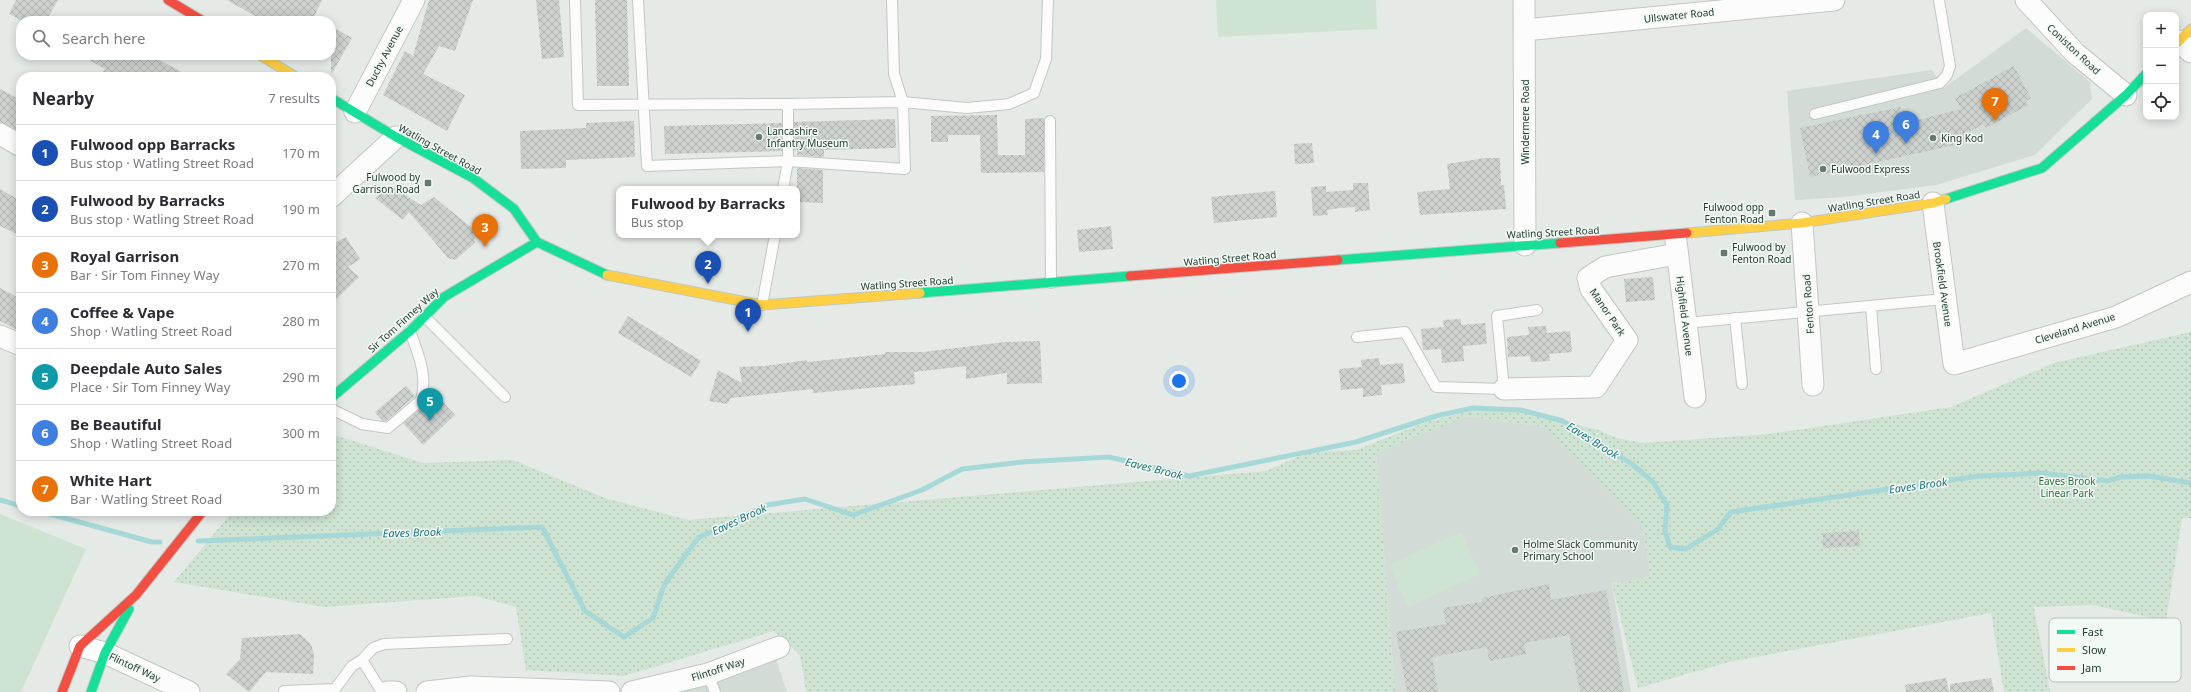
<!DOCTYPE html>
<meta charset="utf-8">
<style>
:root{--surface:#fff;--page:#f7f7f7;--text:#2b2b33;--muted:#7c7c81;--line:#e1e1e2;--accent:#0b8043}
body{margin:0;font-family:"Noto Sans",sans-serif;background:var(--page);color:var(--text)}
.controls{position:absolute;right:12px;top:12px;display:grid;overflow:hidden;border-radius:8px;box-shadow:0 2px 10px #0003}
.controls button{width:36px;height:36px;display:grid;place-items:center;padding:0;border:0;border-bottom:1px solid var(--line);background:var(--surface);color:var(--text);font:20px sans-serif}
.you{position:absolute;left:1179px;top:381px;width:14px;height:14px;margin:-10px;border:3px solid #fff;border-radius:50%;background:#1a73e8;box-shadow:0 0 0 6px #1a73e833}
.badge{display:grid;place-items:center;width:26px;height:26px;border-radius:50%;background:var(--accent);color:#fff;font-size:13px;font-weight:700}
.pin{position:absolute;translate:-50% -33px;filter:drop-shadow(0 1px 2px #0008)}
.pin::after{content:'';position:absolute;top:21px;width:14px;height:12px;background:inherit;clip-path:polygon(0 0,100% 0,50% 100%)}
.popup{position:absolute;left:616px;top:186px;width:184px;height:52px;box-sizing:border-box;display:grid;place-content:center;border-radius:8px;background:var(--surface);filter:drop-shadow(0 1px 3px #0005);font-size:13px;white-space:nowrap;color:var(--muted)}
.popup b{font-size:15px;color:var(--text)}
.popup::after{content:'';position:absolute;left:50%;top:100%;margin-left:-8px;border:8px solid transparent;border-top-color:var(--surface)}
.list{margin:0;padding:0;list-style:none}
h2{display:flex;justify-content:space-between;align-items:center;height:52px;margin:0;padding:0 16px;font-size:17px}
h2 small{font-size:13px;font-weight:400;color:var(--muted)}
.list li{display:grid;grid-template-columns:26px 1fr auto;gap:12px;align-items:center;box-sizing:border-box;height:56px;padding:0 16px;border-top:1px solid var(--line)}
.list b{display:block;font-size:15px;white-space:nowrap}
.list p{margin:0;font-size:13px;white-space:nowrap;color:var(--muted)}
.list em{font-size:13px;font-style:normal;color:var(--muted)}
.icon{flex:none;width:22px;height:22px;fill:none;stroke:currentColor;stroke-width:2;stroke-linecap:round;stroke-linejoin:round}
.map{position:relative;flex:none;width:2191px;height:692px;overflow:hidden}
.search{position:absolute;background:var(--surface);box-shadow:0 2px 10px #0003;left:16px;top:16px;width:320px;height:44px;display:flex;align-items:center;gap:10px;box-sizing:border-box;padding:0 14px;border-radius:16px;color:var(--muted);font-size:15px}
.panel{position:absolute;background:var(--surface);box-shadow:0 2px 10px #0003;left:16px;top:72px;width:320px;height:444px;border-radius:16px}
.map>svg:first-child{display:block}
.built{fill:#d3dbd6}
.grass{fill:url(#grass-dots)}
.garden{fill:#cee3d2}
.lines{fill:none;stroke-linecap:round;stroke-linejoin:round}
.stream{stroke:#a6d8d8;stroke-width:5}
.building{fill:url(#building-cross-hatch)}
.lane-casing{stroke:#c2c7c4;stroke-width:12}
.street-casing{stroke:#c2c7c4;stroke-width:23}
.fast-casing{stroke:#c0c8c4;stroke-width:11}
.slow-casing{stroke:#c0c8c4;stroke-width:11}
.jam-casing{stroke:#c0c8c4;stroke-width:11}
.lane{stroke:#fbfcfb;stroke-width:10}
.street{stroke:#fbfcfb;stroke-width:21}
.fast{stroke:#16e098;stroke-width:9}
.slow{stroke:#ffcf43;stroke-width:9}
.jam{stroke:#f24e42;stroke-width:9}
.poi-dot{fill:#667a71;stroke:#f3f9f5;stroke-width:1.5}
.labels{text-anchor:middle;dominant-baseline:central;stroke-width:3;stroke-linejoin:round;paint-order:stroke}
.street-label{font-size:10px;fill:#223d32;stroke:#f3f9f5}
.poi-label{font-size:10px;fill:#223d32;stroke:#f3f9f5;text-anchor:start}
.park-label{font-size:10px;fill:#2d743e;stroke:#f3f9f5}
.water-label{font-size:11px;font-style:italic;fill:#1d7779;stroke:#f3f9f5}
.key{fill:#f3f9f5;stroke:#b4c1ba;stroke-width:1}
.key-label{font-size:11px;fill:#223d32}
</style>
<div class="map">
<svg width="2191" height="692" viewBox="0 0 2191 692">
<defs>
<pattern id="grass-dots" width="8" height="8" patternUnits="userSpaceOnUse"><rect width="8" height="8" fill="#cee3d2"/><path d="M2 2h.1M6 6h.1" fill="none" stroke="#b1c4b5" stroke-width="1.8" stroke-linecap="round"/></pattern>
<pattern id="building-cross-hatch" width="8" height="8" patternUnits="userSpaceOnUse"><rect width="8" height="8" fill="#ccd1ce"/><path d="M0 0l8 8M0 8l8-8" fill="none" stroke="#afb4b1"/></pattern>
</defs>
<rect width="100%" height="100%" fill="#e5eae7"/>
<path class="built" d="M2026,28L2090,82L2092,99L2035,155L1936,185L1844,197L1795,200L1787,91L1932,70L1944,88Z
M1469,416L1545,427L1551,431L1642,524L1651,577L1612,584L1631,692H1395L1376,453L1460,417Z
M770,641L787,692H665Z"/>
<path class="grass" d="M2191,332V518H2182L2166,621L2093,605L2034,607L2050,692H2004L1991,613L1729,662L1638,688L1612,584L1651,577L1641,523L1545,427L1469,416L1376,453L1395,692H806L800,655L774,631L624,676L526,670L516,607L476,596L324,607L174,582L233,511H331V434L423,463L513,460L605,498L688,520L1266,471L1308,452L1356,450L1426,422L1480,409L1521,410L1598,430L1617,438L1643,443L1769,434L1951,407L2054,363Z"/>
<path class="garden" d="M1216,0H1376L1377,29L1218,37Z
M0,514L86,549L21,692H0Z
M1461,532L1480,574L1408,607L1389,565Z"/>
<g class="lines">
<path class="stream" d="M0,500L21,506
M39,511L152,542H160
M198,541L542,527L585,611L624,637L653,618L664,585L698,538L767,505L805,499L853,515L922,490L962,469L1022,462L1109,457L1189,476L1356,442L1436,416L1473,408L1521,410L1563,421L1632,464L1653,482L1667,505L1665,531L1670,547L1686,549L1718,529L1731,512L1979,476L2042,473L2108,481L2120,477L2149,476L2191,483"/>
</g>
<path class="building" d="M16,0H58L46,21H23L9,14Z
M227,0H322L312,21H264Z
M429,0H473L455,51L439,46L423,74L465,95L447,131L383,95L405,51L413,56Z
M536,0H559L564,57L542,59Z
M595,0H627L629,86H597Z
M331,26L352,38L331,75Z
M80,55H150L191,77H112L103,72L105,69Z
M2014,66L2031,98L2026,101L2028,105L1986,128L1983,124L1954,141L1955,145L1810,177L1800,128L1900,107L1903,124L1961,109L1955,98Z
M0,89L21,100V132L0,122Z
M997,115L998,155H1025V119L1044,118V172L981,173L980,135H948V142H931V116Z
M895,119L896,148L824,150V157L797,155V150H794V122Z
M634,121L635,157L566,160V168L521,169L520,131L586,128V123Z
M782,123V151L665,154L664,126Z
M1312,143L1314,163L1295,164L1294,144Z
M1485,158H1500L1501,185H1504L1506,209L1420,215L1417,192L1450,189L1447,164Z
M797,168L823,170V203L797,202Z
M1353,183H1368L1370,210L1355,212V207L1340,208L1327,210L1328,215L1313,216L1311,187L1326,186V192L1353,190Z
M391,186L421,205L434,197L472,228L475,243L455,260L448,258L409,212L403,220L375,198Z
M0,189L21,201V236L0,226Z
M1275,191L1277,217L1214,223L1211,197Z
M1111,226L1113,249L1079,252L1077,230Z
M346,237L360,259L348,267L359,277L331,304V245Z
M1653,277L1655,300L1626,302L1624,279Z
M0,288L21,299V332L0,321Z
M628,316L701,361L691,377L618,333Z
M1461,319V325L1485,323L1487,344L1463,346L1464,361L1442,363L1441,349L1423,350L1421,329L1444,327L1443,320Z
M1546,326L1547,333L1570,331L1572,352L1549,354L1550,361L1531,362L1530,356L1508,357L1507,337L1529,335L1528,327Z
M1040,341L1042,383L1007,384V373L966,379V366L914,372L915,384L813,393V389L731,398L727,404L709,401L718,370L742,383L739,367L765,366L807,360V362L885,354V352H923L1005,342Z
M1379,358L1380,365L1403,363L1405,383L1381,385L1382,395L1363,397V388L1341,390L1339,369L1362,367L1361,360Z
M406,386L415,396L386,421H382L375,412Z
M436,395L455,415L423,445L403,423Z
M1859,531L1860,546L1823,548V533Z
M1549,584L1551,600L1606,590L1624,692H1580L1569,635L1524,643L1526,654L1489,661L1487,647L1432,657L1438,692H1407L1396,632L1446,624L1443,608L1482,602V598Z
M300,634L311,644L314,655L313,674L266,672L249,692L226,674L240,659L242,638Z
M1946,678L1949,692H1906L1905,685Z
M1991,678L1994,692H1950V684Z"/>
<g class="lines">
<defs>
<path id="lane" d="M575,0L578,105L788,104V161L783,189
M638,0L647,166L788,161L905,169L903,102L788,104
M892,0L894,74L903,102L967,108L1009,104L1034,93L1046,59L1048,0
M1815,114L1940,83L1947,75L1950,66L1939,0
M1050,121L1051,283
M762,305L775,235
M1871,306L1876,369
M424,316L505,397
M1735,318L1742,384
M1686,323L1944,299
M1357,337L1405,332L1436,387L1504,389L1497,316L1537,310
M331,409L362,424L388,428L421,400C428,375 418,354 410,331
M362,660L373,648L384,644L507,639
M708,674L715,692
M284,691L335,689L352,666L362,660L382,692"/>
<path id="street" d="M1524,0L1525,245
M2026,0L2075,53L2126,95
M1524,30L1834,0
M2178,41L2191,52
M355,112L414,0
M0,134L21,146
M331,197L396,137
M1933,203L1954,364L2116,317L2191,282
M1802,223L1813,385
M1676,241L1695,397
M0,336L21,345
M1504,389L1596,387L1627,340L1591,289L1588,278L1605,267L1677,254
M80,646L105,653L189,692
M387,692H396
M427,692L471,687L609,692
M632,692L708,674L779,647"/>
<path id="fast" d="M331,98L396,137L473,178L514,209L537,242L607,275
M1946,199L2042,168L2126,95L2146,74
M1338,260L1560,243
M920,293L1130,276
M331,398L410,331L444,297L537,242
M91,692L105,653L129,609"/>
<path id="slow" d="M2176,44L2191,29
M260,55L296,77
M1687,233L1802,223L1933,203L1946,199
M607,275L762,305L920,293"/>
<path id="jam" d="M168,0L203,21
M1560,243L1687,233
M1130,276L1338,260
M62,692L80,646L136,595L203,511"/>
</defs>
<use href="#lane" class="lane-casing"/>
<use href="#street" class="street-casing"/>
<use href="#fast" class="fast-casing"/>
<use href="#slow" class="slow-casing"/>
<use href="#jam" class="jam-casing"/>
<use href="#lane" class="lane"/>
<use href="#street" class="street"/>
<use href="#fast" class="fast"/>
<use href="#slow" class="slow"/>
<use href="#jam" class="jam"/>
</g>
<g class="poi-dot">
<circle cx="759" cy="137" r="4"/>
<circle cx="1933" cy="138" r="4"/>
<circle cx="1823" cy="169" r="4"/>
<rect x="424" y="179" width="8" height="8" rx="2"/>
<rect x="1768" y="209" width="8" height="8" rx="2"/>
<rect x="1720" y="249" width="8" height="8" rx="2"/>
<circle cx="1515" cy="550" r="4"/>
</g>
<g class="labels">
<g class="street-label">
<text transform="translate(1679 15) rotate(-6)">Ullswater Road</text>
<text transform="translate(2074 49) rotate(43)">Coniston Road</text>
<text transform="translate(384 56) rotate(-62)">Duchy Avenue</text>
<text transform="translate(1525 122) rotate(-90)">Windermere Road</text>
<text transform="translate(440 149) rotate(29)">Watling Street Road</text>
<text transform="translate(1874 201) rotate(-9)">Watling Street Road</text>
<text transform="translate(1553 232) rotate(-3)">Watling Street Road</text>
<text transform="translate(1230 258) rotate(-5)">Watling Street Road</text>
<text transform="translate(907 283) rotate(-4)">Watling Street Road</text>
<text transform="translate(1943 284) rotate(82)">Brookfield Avenue</text>
<text transform="translate(1808 304) rotate(-94)">Fenton Road</text>
<text transform="translate(1608 312) rotate(56)">Manor Park</text>
<text transform="translate(1685 316) rotate(83)">Highfield Avenue</text>
<text transform="translate(403 320) rotate(-42)">Sir Tom Finney Way</text>
<text transform="translate(2075 328) rotate(-17)">Cleveland Avenue</text>
<text transform="translate(135 667) rotate(25)">Flintoff Way</text>
<text transform="translate(718 669) rotate(-18)">Flintoff Way</text>
</g>
<g class="poi-label">
<text x="767" y="131">Lancashire<tspan x="767" dy="12">Infantry Museum</tspan></text>
<text x="1941" y="138">King Kod</text>
<text x="1831" y="169">Fulwood Express</text>
<text x="420" y="177" text-anchor="end">Fulwood by<tspan x="420" dy="12">Garrison Road</tspan></text>
<text x="1764" y="207" text-anchor="end">Fulwood opp<tspan x="1764" dy="12">Fenton Road</tspan></text>
<text x="1732" y="247">Fulwood by<tspan x="1732" dy="12">Fenton Road</tspan></text>
<text x="1523" y="544">Holme Slack Community<tspan x="1523" dy="12">Primary School</tspan></text>
</g>
<g class="park-label">
<text x="2067" y="481">Eaves Brook<tspan x="2067" dy="12">Linear Park</tspan></text>
</g>
<g class="water-label">
<text transform="translate(1593 440) rotate(32)">Eaves Brook</text>
<text transform="translate(1154 468) rotate(14)">Eaves Brook</text>
<text transform="translate(1918 485) rotate(-8)">Eaves Brook</text>
<text transform="translate(739 519) rotate(-25)">Eaves Brook</text>
<text transform="translate(412 532) rotate(-2)">Eaves Brook</text>
</g>
</g>
<rect x="2049" y="618" width="132" height="64" rx="6" class="key"/>
<rect x="2057" y="630" width="18" height="4" fill="#16e098"/>
<rect x="2057" y="648" width="18" height="4" fill="#ffcf43"/>
<rect x="2057" y="666" width="18" height="4" fill="#f24e42"/>
<g class="key-label">
<text x="2082" y="636">Fast</text>
<text x="2082" y="654">Slow</text>
<text x="2082" y="672">Jam</text>
</g>
</svg>
<div class="controls">
<button>+</button>
<button>−</button>
<button><svg class="icon" aria-label="locate" viewBox="0 0 24 24"><circle cx="12" cy="12" r="6"/><path d="M12 2v4M12 18v4M2 12h4M18 12h4"/></svg></button>
</div>
<div class="you"></div>
<div class="pin badge" style="left:748px;top:332px;background:#1a4fb4">1</div>
<div class="pin badge" style="left:708px;top:284px;background:#1a4fb4">2</div>
<div class="popup"><b>Fulwood by Barracks</b>Bus stop</div>
<div class="pin badge" style="left:485px;top:247px;background:#e8710a">3</div>
<div class="pin badge" style="left:1876px;top:154px;background:#3f7fe0">4</div>
<div class="pin badge" style="left:430px;top:421px;background:#0f9aa8">5</div>
<div class="pin badge" style="left:1906px;top:144px;background:#3f7fe0">6</div>
<div class="pin badge" style="left:1995px;top:121px;background:#e8710a">7</div>
<div class="search"><svg class="icon" aria-label="search" viewBox="0 0 24 24"><circle cx="10" cy="10" r="6"/><path d="M15 15l6 6"/></svg>Search here</div>
<section class="panel">
<h2>Nearby<small>7 results</small></h2>
<ul class="list">
<li><span class="badge" style="background:#1a4fb4">1</span><div><b>Fulwood opp Barracks</b><p>Bus stop · Watling Street Road</p></div><em>170 m</em></li>
<li><span class="badge" style="background:#1a4fb4">2</span><div><b>Fulwood by Barracks</b><p>Bus stop · Watling Street Road</p></div><em>190 m</em></li>
<li><span class="badge" style="background:#e8710a">3</span><div><b>Royal Garrison</b><p>Bar · Sir Tom Finney Way</p></div><em>270 m</em></li>
<li><span class="badge" style="background:#3f7fe0">4</span><div><b>Coffee &amp; Vape</b><p>Shop · Watling Street Road</p></div><em>280 m</em></li>
<li><span class="badge" style="background:#0f9aa8">5</span><div><b>Deepdale Auto Sales</b><p>Place · Sir Tom Finney Way</p></div><em>290 m</em></li>
<li><span class="badge" style="background:#3f7fe0">6</span><div><b>Be Beautiful</b><p>Shop · Watling Street Road</p></div><em>300 m</em></li>
<li><span class="badge" style="background:#e8710a">7</span><div><b>White Hart</b><p>Bar · Watling Street Road</p></div><em>330 m</em></li>
</ul>
</section>
</div>
